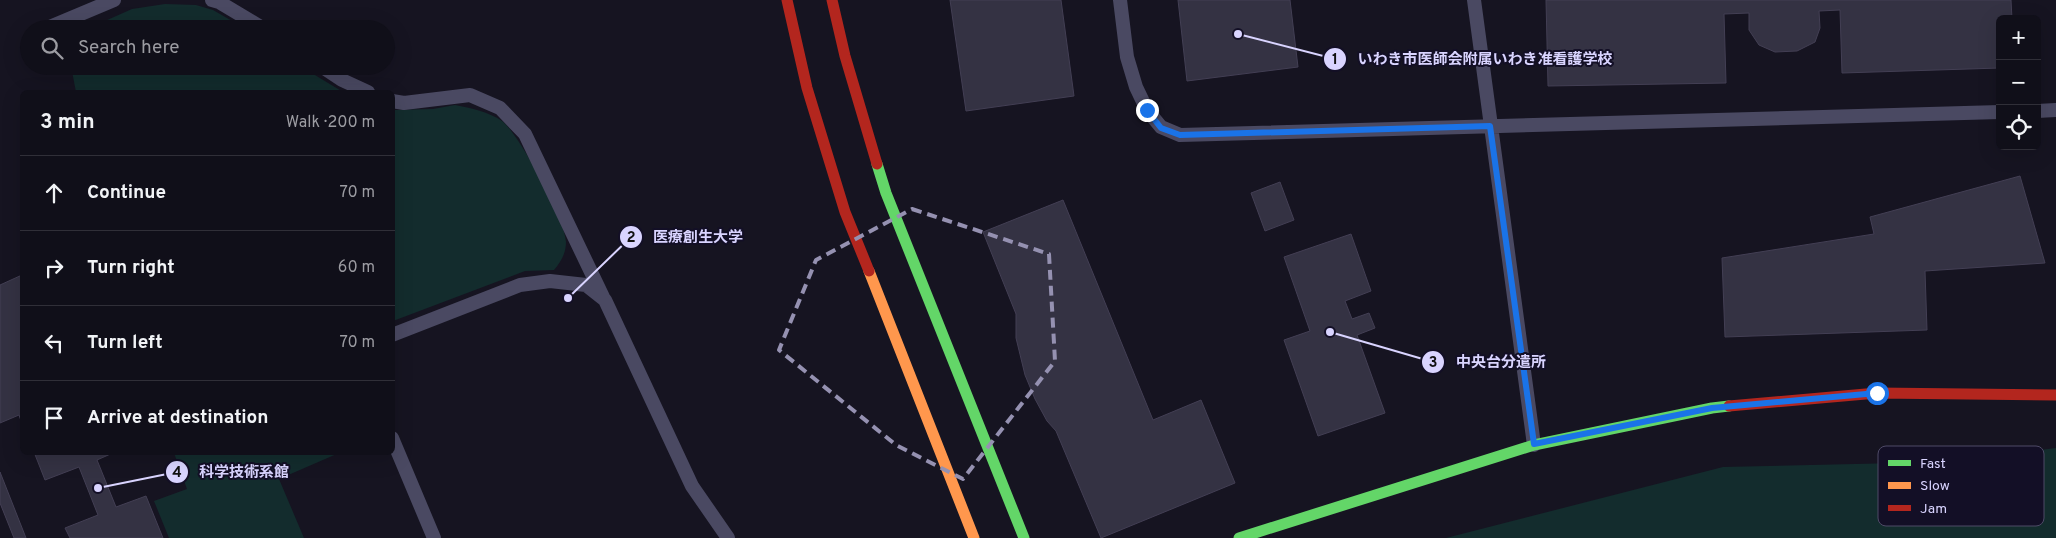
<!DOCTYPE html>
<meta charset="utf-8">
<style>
:root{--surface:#100f19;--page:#191822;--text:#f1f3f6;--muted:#9c9ca2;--line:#302f38}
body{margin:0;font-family:Overpass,"Noto Sans JP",sans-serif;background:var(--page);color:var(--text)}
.controls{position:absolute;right:15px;top:15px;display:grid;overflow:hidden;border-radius:8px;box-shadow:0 5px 20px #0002}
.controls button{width:45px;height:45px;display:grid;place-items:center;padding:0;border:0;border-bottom:1px solid var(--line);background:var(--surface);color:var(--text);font:25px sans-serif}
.stop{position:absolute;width:15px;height:15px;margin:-11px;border:4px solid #1a73e8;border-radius:50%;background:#fff}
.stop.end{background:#1a73e8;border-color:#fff;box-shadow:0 1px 5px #0008}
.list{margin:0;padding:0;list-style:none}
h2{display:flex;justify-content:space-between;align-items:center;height:65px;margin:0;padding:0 20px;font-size:21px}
h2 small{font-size:16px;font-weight:400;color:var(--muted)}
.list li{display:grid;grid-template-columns:32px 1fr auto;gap:15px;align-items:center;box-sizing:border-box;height:75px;padding:0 20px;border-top:1px solid var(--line)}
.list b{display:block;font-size:19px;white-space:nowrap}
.list em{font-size:16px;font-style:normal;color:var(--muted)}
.icon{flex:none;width:28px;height:28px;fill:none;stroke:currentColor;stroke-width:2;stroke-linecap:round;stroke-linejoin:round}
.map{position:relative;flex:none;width:2056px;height:538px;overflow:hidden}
.search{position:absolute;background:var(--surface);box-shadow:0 5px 20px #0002;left:20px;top:20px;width:375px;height:55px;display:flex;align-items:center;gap:12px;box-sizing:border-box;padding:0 18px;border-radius:28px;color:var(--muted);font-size:19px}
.panel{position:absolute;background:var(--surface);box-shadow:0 5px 20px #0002;left:20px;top:90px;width:375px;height:365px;border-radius:8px}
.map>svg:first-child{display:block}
.green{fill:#132c2d}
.building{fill:#343243;stroke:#433f54}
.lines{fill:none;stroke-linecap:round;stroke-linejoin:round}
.lane{stroke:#4a4962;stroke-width:14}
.fast{stroke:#63d668;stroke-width:11}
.slow{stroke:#ff974d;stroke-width:11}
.jam{stroke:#b3261e;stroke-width:11}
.route{stroke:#1a73e8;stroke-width:6}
.marked{fill:none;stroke:#9591b1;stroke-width:4;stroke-dasharray:10 6;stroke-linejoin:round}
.key{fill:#130f26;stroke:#4e4a67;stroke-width:1}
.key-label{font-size:14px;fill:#d9d4ff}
.leader{fill:none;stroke:#d9d4ff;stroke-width:2}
.callout-dot{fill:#d9d4ff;stroke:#130f26;stroke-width:2}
.mark-label{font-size:15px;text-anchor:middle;font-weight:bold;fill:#111}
.callout-label{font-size:15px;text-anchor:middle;font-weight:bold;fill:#d9d4ff;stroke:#130f26;stroke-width:4;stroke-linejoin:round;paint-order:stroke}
</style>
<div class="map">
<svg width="2056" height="538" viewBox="0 0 2056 538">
<rect width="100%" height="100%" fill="#161421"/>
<path class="green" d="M165,4L196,5L213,10L246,29H87L132,9Z
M71,66H300L343,92H76Z
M455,105C471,108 489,112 502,121C519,134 566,221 566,242C566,253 561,262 554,270L525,271L393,321V110L433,109Z
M2056,448V538H1446L1723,467L1943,462Z
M174,453V452L339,453L279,479L304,538H169L154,501L187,489Z"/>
<path class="building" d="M950,0H1061L1074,96L966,111Z
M1178,0H1290L1298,67L1187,81Z
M1546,0H2011L2012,19H2000V68L1842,73L1840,10L1819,11L1820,28L1815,42L1797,51L1775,52L1759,45L1749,30V13L1724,14L1726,83L1548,86Z
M2020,176L2045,263L1925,271L1927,330L1725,337L1722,258L1874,234L1870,217Z
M1280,182L1294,220L1265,231L1251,193Z
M1063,200L1153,420L1201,400L1235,483L1101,538L1056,431L1047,421L1035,399L1025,375L1016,338V314L983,232Z
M1351,234L1371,291L1345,301L1352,319L1369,313L1375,328L1357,335L1385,413L1318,436L1284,340L1310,331L1284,257Z
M22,275V424L19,415L0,423V285Z
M34,452H115L97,460L116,507L146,496L163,538H70L65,528L98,515L79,467L45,480Z
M0,472L26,538H14L0,503Z"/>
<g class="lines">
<path class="lane" d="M212,0L219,2L264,29
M1120,0L1127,57L1136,87L1147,110L1161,127L1180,135L2000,112
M1474,0L1534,445
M45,29L114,0
M321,66L342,80L368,92
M392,101L404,103L470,95L500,108L525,134L603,297
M2037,111L2056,110
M392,335L520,285L550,281L586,285L605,300L692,486L728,538
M392,438L434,538"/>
<path class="fast" d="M877,164L886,193L1024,538
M1239,538L1534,445L1712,408L1729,406"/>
<path class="slow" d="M869,271L974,538"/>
<path class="jam" d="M787,0L807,88L845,212L869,271
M832,0L845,56L877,164
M1729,406L1877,393L2056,395"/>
</g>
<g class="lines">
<path class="route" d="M1147,110L1161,128L1180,135L1490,126L1534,444L1712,408L1877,393"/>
</g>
<path class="marked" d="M912,209L1049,254L1055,361L963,479L896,445L779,350L816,260Z"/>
<rect x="1878" y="446" width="166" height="80" rx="8" class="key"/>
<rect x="1888" y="460" width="23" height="6" fill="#63d668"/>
<rect x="1888" y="482" width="23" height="7" fill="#ff974d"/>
<rect x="1888" y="505" width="23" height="6" fill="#b3261e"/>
<g class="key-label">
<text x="1920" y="468">Fast</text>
<text x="1920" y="490">Slow</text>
<text x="1920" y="513">Jam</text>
</g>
<path class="leader" d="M1238 34L1335 59M568 298L631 237M1330 332L1433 362M98 488L177 472"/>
<g class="callout-dot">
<circle cx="1238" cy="34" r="5"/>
<circle cx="568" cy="298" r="5"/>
<circle cx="1330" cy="332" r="5"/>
<circle cx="98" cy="488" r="5"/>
<circle cx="1335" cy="59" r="12"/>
<circle cx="631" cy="237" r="12"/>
<circle cx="1433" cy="362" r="12"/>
<circle cx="177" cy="472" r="12"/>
</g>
<g class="mark-label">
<text x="1335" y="64">1</text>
<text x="631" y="242">2</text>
<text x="1433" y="367">3</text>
<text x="177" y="477">4</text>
</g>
<g class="callout-label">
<text x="1485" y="64">いわき市医師会附属いわき准看護学校</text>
<text x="698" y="242">医療創生大学</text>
<text x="1501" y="367">中央台分遣所</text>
<text x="244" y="477">科学技術系館</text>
</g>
</svg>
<div class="controls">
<button>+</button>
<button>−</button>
<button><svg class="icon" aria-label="locate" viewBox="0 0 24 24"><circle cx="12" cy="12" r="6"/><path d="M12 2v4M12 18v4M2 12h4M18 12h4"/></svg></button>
</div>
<div class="stop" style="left:1877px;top:393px"></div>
<div class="stop end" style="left:1147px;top:110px"></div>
<div class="search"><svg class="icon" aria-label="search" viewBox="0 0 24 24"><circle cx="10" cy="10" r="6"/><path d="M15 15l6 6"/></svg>Search here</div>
<section class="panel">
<h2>3 min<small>Walk · 200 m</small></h2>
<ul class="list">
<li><svg class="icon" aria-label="ahead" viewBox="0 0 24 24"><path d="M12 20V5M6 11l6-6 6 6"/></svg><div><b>Continue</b></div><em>70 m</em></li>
<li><svg class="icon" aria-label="right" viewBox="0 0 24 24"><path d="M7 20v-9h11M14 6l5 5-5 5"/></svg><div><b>Turn right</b></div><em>60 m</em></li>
<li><svg class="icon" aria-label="left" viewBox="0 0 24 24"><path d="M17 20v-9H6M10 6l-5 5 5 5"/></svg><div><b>Turn left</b></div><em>70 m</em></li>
<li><svg class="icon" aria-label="arrive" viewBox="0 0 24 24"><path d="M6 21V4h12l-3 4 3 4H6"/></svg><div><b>Arrive at destination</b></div></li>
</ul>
</section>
</div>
